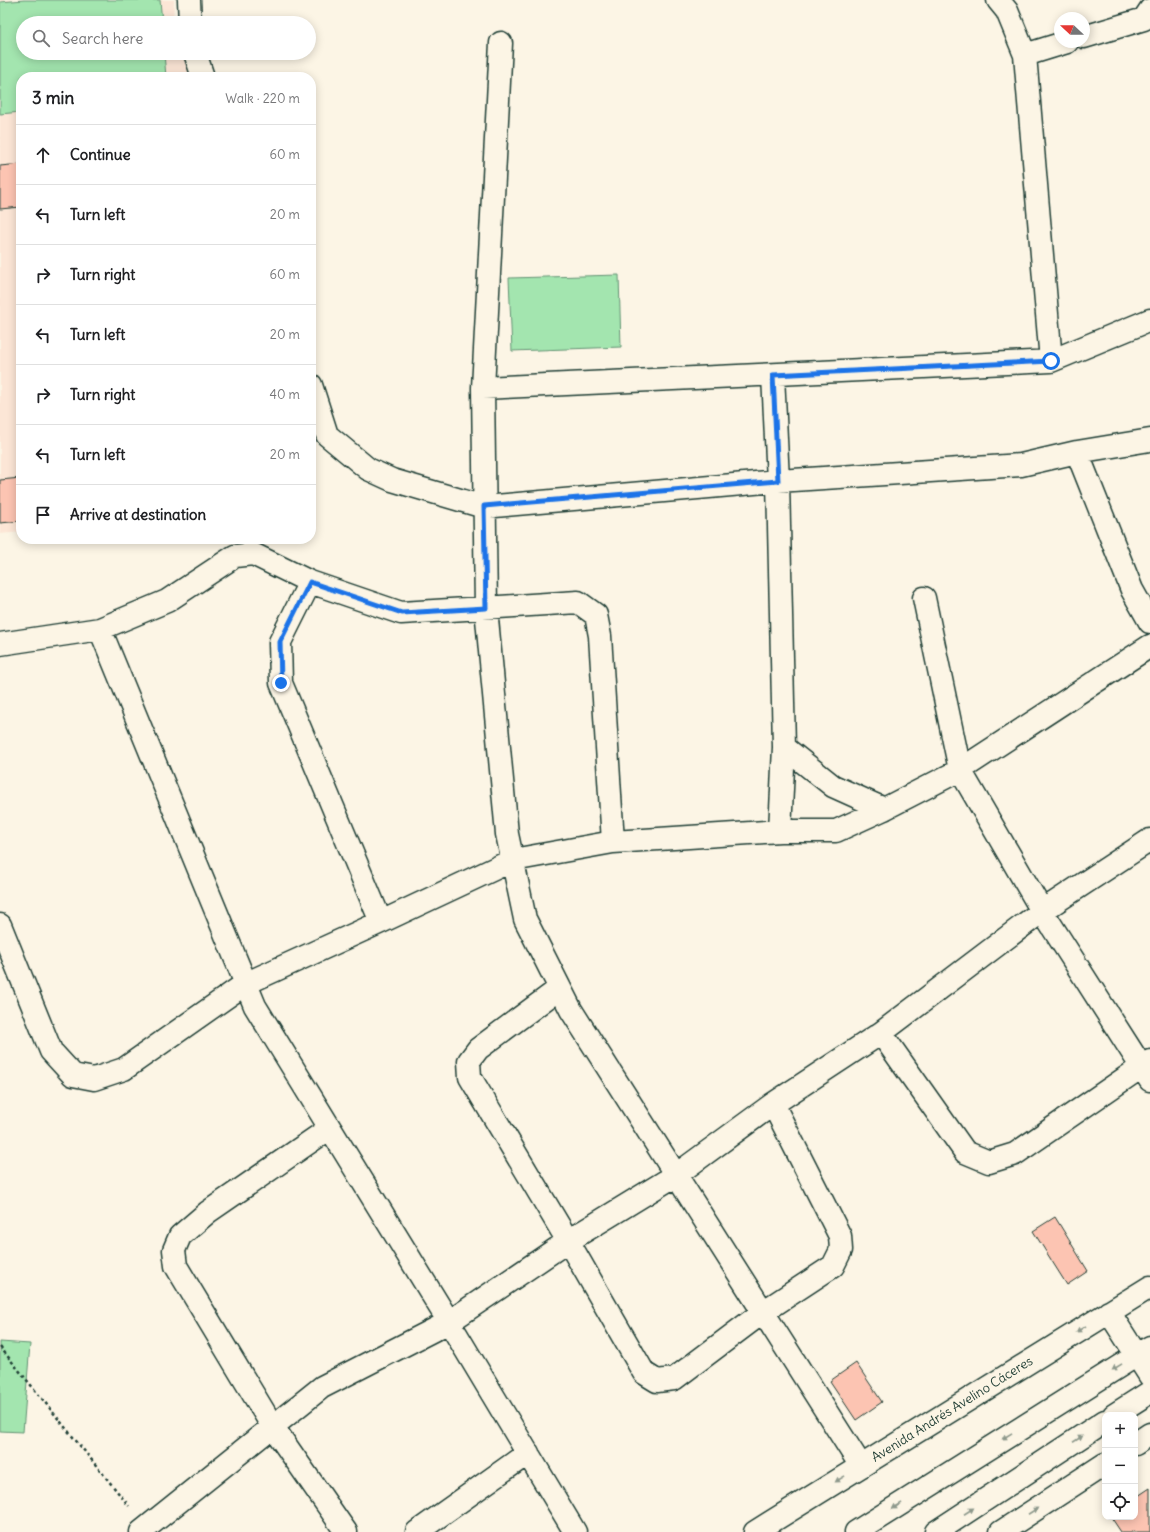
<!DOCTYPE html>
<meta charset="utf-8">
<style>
:root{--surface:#fff;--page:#f2f2f2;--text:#202124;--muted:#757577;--line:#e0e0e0}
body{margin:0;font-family:Delius,sans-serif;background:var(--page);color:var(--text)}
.controls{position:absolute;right:12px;bottom:12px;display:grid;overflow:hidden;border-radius:8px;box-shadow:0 2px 10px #0003}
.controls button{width:36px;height:36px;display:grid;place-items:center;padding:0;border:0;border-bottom:1px solid var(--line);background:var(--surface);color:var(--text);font:20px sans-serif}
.compass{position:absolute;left:1054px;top:12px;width:36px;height:36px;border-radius:50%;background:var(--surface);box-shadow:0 2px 10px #0003;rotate:292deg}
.stop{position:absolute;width:12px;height:12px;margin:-9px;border:3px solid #1a73e8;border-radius:50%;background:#fff}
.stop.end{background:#1a73e8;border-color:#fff;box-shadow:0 1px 4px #0008}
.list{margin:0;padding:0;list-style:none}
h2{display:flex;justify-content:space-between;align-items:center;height:52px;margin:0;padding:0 16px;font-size:17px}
h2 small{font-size:13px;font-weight:400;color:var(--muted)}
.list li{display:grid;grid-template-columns:26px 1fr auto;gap:12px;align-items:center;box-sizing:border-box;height:60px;padding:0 16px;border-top:1px solid var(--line)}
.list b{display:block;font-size:15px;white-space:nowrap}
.list em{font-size:13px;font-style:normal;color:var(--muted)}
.icon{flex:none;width:22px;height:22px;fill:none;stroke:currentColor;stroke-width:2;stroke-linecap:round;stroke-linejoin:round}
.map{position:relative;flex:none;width:1150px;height:1532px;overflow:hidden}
.search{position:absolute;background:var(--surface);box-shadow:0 2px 10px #0003;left:16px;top:16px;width:300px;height:44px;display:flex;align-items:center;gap:10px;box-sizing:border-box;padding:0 14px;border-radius:22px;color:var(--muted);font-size:15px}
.panel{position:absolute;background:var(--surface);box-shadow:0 2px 10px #0003;left:16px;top:72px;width:300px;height:472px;border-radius:16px}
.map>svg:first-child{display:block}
.built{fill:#fce6d6}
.green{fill:#a3e5af;stroke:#619172}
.building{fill:#fcc4b2;stroke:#1f3d34}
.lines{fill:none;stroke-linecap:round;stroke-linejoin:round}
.street-casing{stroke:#1f3d34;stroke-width:25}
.secondary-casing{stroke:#1f3d34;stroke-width:25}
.path{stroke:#1f3d34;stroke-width:2.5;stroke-dasharray:3 3;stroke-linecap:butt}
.street{stroke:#fcf5e5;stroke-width:22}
.secondary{stroke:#fcf5e5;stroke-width:22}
.oneway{fill:#8e998c}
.route{stroke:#1a73e8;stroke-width:5}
.labels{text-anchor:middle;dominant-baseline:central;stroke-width:3;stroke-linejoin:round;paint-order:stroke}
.street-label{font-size:13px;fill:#1f3d34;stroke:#fcf5e5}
</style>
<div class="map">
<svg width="1150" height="1532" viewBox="0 0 1150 1532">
<rect width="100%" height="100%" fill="#fcf5e5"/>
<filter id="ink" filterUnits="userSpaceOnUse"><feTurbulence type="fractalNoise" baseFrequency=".025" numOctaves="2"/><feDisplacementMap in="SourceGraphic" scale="8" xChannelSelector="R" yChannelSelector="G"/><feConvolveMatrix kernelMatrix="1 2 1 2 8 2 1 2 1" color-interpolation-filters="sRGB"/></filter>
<g filter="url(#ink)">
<path class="built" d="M0,0H174L173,23H23V53H183L192,77H21V532L0,534Z"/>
<path class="green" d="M24,0H160L162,23H23V53H164L166,77H21V112L0,114V2Z
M619,275L621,347L512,351L509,278Z
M0,1342L30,1344L23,1432L0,1431Z"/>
<path class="building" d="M21,164V207L0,209V166Z
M21,478V521L0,523V480Z
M1055,1217L1088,1271L1067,1285L1033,1231Z
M856,1363L882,1402L856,1420L830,1381Z
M1150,1488V1532H1121L1111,1517H1135V1498Z"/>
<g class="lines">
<defs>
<path id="street" d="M189,0L190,23
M998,0L1007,11L1025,55L1051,361
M1084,37L1144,19L1150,10
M501,43L483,388L486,608L507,834L525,919L571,1010L861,1466
M195,53L203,77
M1025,55L1067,42
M773,375L778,481L784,747L780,831
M311,385L327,435L368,469L392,480L484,507L778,481L1021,465L1077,452L1150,440
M483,388L1051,361L1150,320
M1077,452L1132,590L1150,622
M310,582L280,642L281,683L381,922
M924,598L960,770L1042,911L1150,1080
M100,629L255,1006L449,1322L575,1532
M0,644L100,629L167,601L235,556L253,554L310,582L401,613L578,602L596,615L600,636L613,842
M784,747L833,786L884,809
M0,925L51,1051L73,1075L94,1079L124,1069L245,984L381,922L513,860L613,842L780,831H836L884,809L960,770L1150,646
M560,988L478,1049L469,1061L470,1077L568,1241L644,1373L657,1381L674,1379L763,1312L833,1266L841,1250L840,1236L773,1104
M881,1033L965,1152L989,1162L1015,1154L1150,1061
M330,1128L208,1212L180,1236L174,1250L176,1266L273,1427L346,1532
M141,1532L322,1387L449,1322L568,1241L676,1175L773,1104L881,1033L1042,911L1150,840
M417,1532L528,1453"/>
<path id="secondary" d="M1109,1312L1150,1376
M1114,1415L1150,1392
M1135,1444L1150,1434
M755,1532L1150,1287
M856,1532L1150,1347
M936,1532L1105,1421
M1001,1532L1105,1464"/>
</defs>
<use href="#street" class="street-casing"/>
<use href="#secondary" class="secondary-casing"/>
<path class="path" d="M0,1347L129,1506"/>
<use href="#street" class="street"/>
<use href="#secondary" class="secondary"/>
</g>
<defs><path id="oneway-solid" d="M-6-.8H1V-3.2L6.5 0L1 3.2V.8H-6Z"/></defs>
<g class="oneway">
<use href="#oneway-solid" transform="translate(1081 1329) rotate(148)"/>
<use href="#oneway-solid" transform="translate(1117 1367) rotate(148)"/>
<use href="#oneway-solid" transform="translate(1007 1436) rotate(148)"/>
<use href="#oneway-solid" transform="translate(1078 1439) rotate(-33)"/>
<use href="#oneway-solid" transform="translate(840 1479) rotate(148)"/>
<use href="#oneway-solid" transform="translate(897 1506) rotate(148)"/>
<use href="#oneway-solid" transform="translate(969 1511) rotate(-33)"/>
<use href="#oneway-solid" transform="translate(1033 1511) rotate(-33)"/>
</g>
</g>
<g class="lines" filter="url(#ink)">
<path class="route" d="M281,683L280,642L310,582L402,613L486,608L484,506L778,481L773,375L1051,361"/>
</g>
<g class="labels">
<g class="street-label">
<text transform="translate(952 1409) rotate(-32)">Avenida Andrés Avelino Cáceres</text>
</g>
</g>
</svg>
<div class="controls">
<button>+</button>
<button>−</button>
<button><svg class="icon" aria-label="locate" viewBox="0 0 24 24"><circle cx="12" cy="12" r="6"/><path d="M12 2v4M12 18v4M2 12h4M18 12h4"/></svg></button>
</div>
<svg class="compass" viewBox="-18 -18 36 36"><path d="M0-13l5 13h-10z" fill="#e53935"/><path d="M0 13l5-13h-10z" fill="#757577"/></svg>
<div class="stop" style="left:1051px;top:361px"></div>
<div class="stop end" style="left:281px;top:683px"></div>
<div class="search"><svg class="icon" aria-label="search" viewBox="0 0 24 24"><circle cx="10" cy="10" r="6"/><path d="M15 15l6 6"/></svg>Search here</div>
<section class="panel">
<h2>3 min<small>Walk · 220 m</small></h2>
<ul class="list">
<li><svg class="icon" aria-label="ahead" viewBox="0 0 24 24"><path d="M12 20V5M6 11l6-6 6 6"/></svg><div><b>Continue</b></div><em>60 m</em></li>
<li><svg class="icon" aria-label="left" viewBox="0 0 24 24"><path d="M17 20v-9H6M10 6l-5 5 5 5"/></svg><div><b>Turn left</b></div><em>20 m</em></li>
<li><svg class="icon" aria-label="right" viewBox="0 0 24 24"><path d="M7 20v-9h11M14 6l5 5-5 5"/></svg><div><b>Turn right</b></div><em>60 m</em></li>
<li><svg class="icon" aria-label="left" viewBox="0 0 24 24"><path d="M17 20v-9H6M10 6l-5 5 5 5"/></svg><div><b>Turn left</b></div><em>20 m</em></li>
<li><svg class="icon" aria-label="right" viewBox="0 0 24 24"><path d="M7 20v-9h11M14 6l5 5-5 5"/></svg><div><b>Turn right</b></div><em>40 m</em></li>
<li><svg class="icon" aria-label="left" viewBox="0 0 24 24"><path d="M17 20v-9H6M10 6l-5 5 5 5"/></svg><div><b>Turn left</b></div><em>20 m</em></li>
<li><svg class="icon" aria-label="arrive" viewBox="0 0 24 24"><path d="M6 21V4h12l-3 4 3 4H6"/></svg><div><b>Arrive at destination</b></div></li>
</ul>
</section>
</div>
